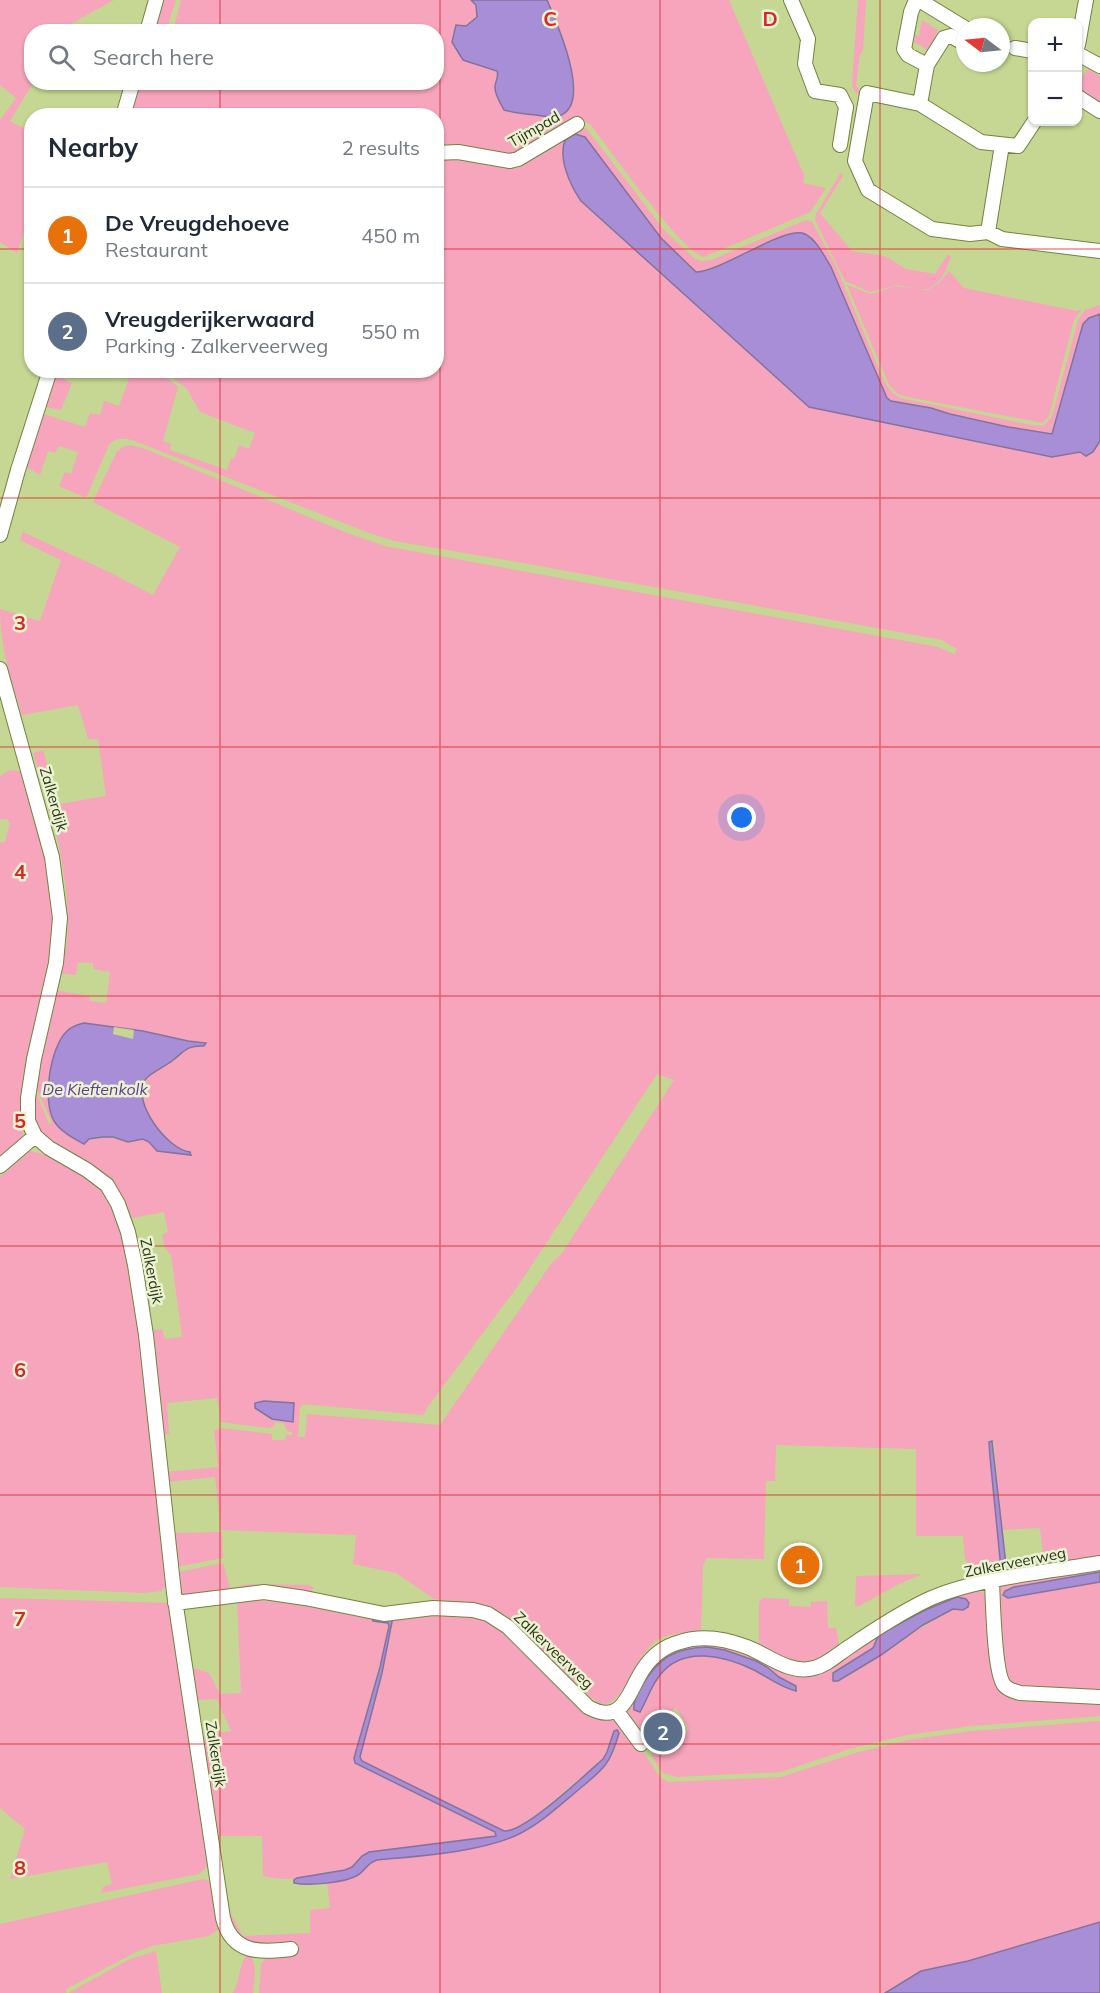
<!DOCTYPE html>
<meta charset="utf-8">
<style>
:root{--surface:#fff;--page:#f2f2f3;--text:#1f2937;--muted:#747a83;--line:#e0e1e3;--accent:#6933aa}
body{margin:0;font-family:Mulish,sans-serif;background:var(--page);color:var(--text)}
.controls{position:absolute;right:18px;top:18px;display:grid;overflow:hidden;border-radius:12px;box-shadow:0 2px 4px #0004}
.controls button{width:54px;height:54px;display:grid;place-items:center;padding:0;border:0;border-bottom:2px solid var(--line);background:var(--surface);color:var(--text);font:30px sans-serif}
.compass{position:absolute;left:956px;top:18px;width:54px;height:54px;border-radius:50%;background:var(--surface);box-shadow:0 2px 4px #0004;rotate:286deg}
.you{position:absolute;left:742px;top:818px;width:21px;height:21px;margin:-15px;border:4px solid #fff;border-radius:50%;background:#1a73e8;box-shadow:0 0 0 9px #1a73e833}
.badge{display:grid;place-items:center;width:39px;height:39px;border-radius:50%;background:var(--accent);color:#fff;font-size:20px;font-weight:700}
.pin{position:absolute;translate:-50% -50%;border:3px solid #fff;box-shadow:0 2px 6px #0006}
.list{margin:0;padding:0;list-style:none}
h2{display:flex;justify-content:space-between;align-items:center;height:78px;margin:0;padding:0 24px;font-size:26px}
h2 small{font-size:20px;font-weight:400;color:var(--muted)}
.list li{display:grid;grid-template-columns:39px 1fr auto;gap:18px;align-items:center;box-sizing:border-box;height:96px;padding:0 24px;border-top:2px solid var(--line)}
.list b{display:block;font-size:22px;white-space:nowrap}
.list p{margin:0;font-size:20px;white-space:nowrap;color:var(--muted)}
.list em{font-size:20px;font-style:normal;color:var(--muted)}
.icon{flex:none;width:33px;height:33px;fill:none;stroke:currentColor;stroke-width:2;stroke-linecap:round;stroke-linejoin:round}
.map{position:relative;flex:none;width:1100px;height:1993px;overflow:hidden}
.search{position:absolute;background:var(--surface);box-shadow:0 2px 4px #0004;left:24px;top:24px;width:420px;height:66px;display:flex;align-items:center;gap:15px;box-sizing:border-box;padding:0 21px;border-radius:24px;color:var(--muted);font-size:22px}
.panel{position:absolute;background:var(--surface);box-shadow:0 2px 4px #0004;left:24px;top:108px;width:420px;height:270px;border-radius:24px}
.map>svg:first-child{display:block}
.green{fill:#f6a5bd;fill-rule:evenodd}
.water{fill:#a88ed6;stroke:#83739d;stroke-width:1.5}
.pier{fill:#c5d793}
.lines{fill:none;stroke-linecap:round;stroke-linejoin:round}
.minor-casing{stroke:#738241;stroke-width:16}
.minor{stroke:#fff;stroke-width:14}
.grid{fill:none;stroke:#d62828;stroke-width:1.5;stroke-opacity:0.55}
.labels{text-anchor:middle;dominant-baseline:central;stroke-width:5;stroke-linejoin:round;paint-order:stroke}
.street-label{font-size:15px;fill:#2d3318;stroke:#eaf3d1}
.water-label{font-size:16px;font-style:italic;fill:#5f3c91;stroke:#eaf3d1}
.grid-label{font-size:20px;text-anchor:middle;font-weight:bold;fill:#d62828;stroke:#eaf3d1;stroke-width:5;stroke-linejoin:round;paint-order:stroke}
</style>
<div class="map">
<svg width="1100" height="1993" viewBox="0 0 1100 1993">
<rect width="100%" height="100%" fill="#c5d793"/>
<path class="green" d="M0,0H114L58,31L32,32V82L33,83L10,121L31,132V209L17,253L0,242V120L16,98L0,85Z
M160,0H176L166,31L152,32Z
M181,0H471L476,5L477,17L466,26L452,42C465,70 474,59 497,71L498,75L495,85L504,110L513,113L558,117L563,37L547,0H729L804,175L803,183L826,188L810,212L704,257C681,252 609,148 590,124L581,120L514,157L437,148L436,116H130L136,94L145,83H194L207,86L209,82H436V32H234L216,26L214,31H173Z
M858,0H866L863,51L860,54L856,85L862,96L860,97L853,89L852,83Z
M922,20L938,30L934,38L937,40L930,51L914,42L915,35L919,36Z
M1088,69L1100,76V105L1078,92V83Z
M579,126L587,129L664,230L695,259L702,261L711,260L806,220L812,222L836,266L885,383L892,392L900,398L1031,425L1044,426L1052,416L1078,320L1085,310L1100,305V314L1092,316L1071,365L1052,434L1008,427L950,414L931,408L895,402L887,398L833,272L824,256L773,240L752,248L747,253L712,268L696,272L661,238L597,153L565,140L563,147L569,182L583,203L809,407L1052,457L1080,452L1086,456L1093,452L1100,441V1558L1044,1568L1040,1528L1002,1530L994,1442H989L990,1457L1000,1568L1002,1569L1003,1574L979,1580L965,1558L963,1536H916V1449L776,1445L775,1481H766L764,1559L707,1558L703,1566L701,1631C688,1633 670,1633 659,1639C635,1653 628,1702 602,1705L589,1696L507,1616L485,1607L434,1599L396,1573L353,1564L356,1535L221,1530L215,1477L167,1482L166,1472L218,1467L214,1430L221,1429V1428L272,1434V1440H285L286,1435H292V1432L287,1431L284,1423L275,1422L274,1426L269,1428L221,1422L217,1398L167,1403L169,1434H164L162,1432L150,1331L162,1329L165,1339L182,1337L171,1255L165,1248L162,1235L168,1232L164,1212L128,1219L124,1208L43,1138L32,1119L35,1090L49,1124L52,1123L34,1084L54,990L90,996V1001L106,1003L110,972L93,969V963L78,962L76,975L57,973L61,950H66C74,884 52,815 33,753L43,750L59,804L106,796L98,739H88L78,705L22,715C11,679 0,647 0,609L40,621L61,560L20,540L23,532L111,573L153,595L180,547L93,502L117,451C127,442 135,446 148,450L345,532L385,546L938,647L954,654L957,649L942,640L506,560L394,541L369,533L132,440C123,438 115,438 109,445L86,498L59,486L65,472L71,474L78,452L59,446L55,453L48,451L40,475L26,467L40,413L85,427L90,413L100,415L104,401L119,406L129,379L116,374L117,371C144,370 157,367 178,387L163,441L171,444L170,450L227,470L231,458L234,459L239,445L249,449L255,433L200,412L187,389L164,371L436,370L437,157L448,156L519,168L561,136ZM84,1024L143,1031L188,1041L204,1043V1046C185,1045 183,1054 169,1064C162,1068 150,1073 146,1079C131,1099 160,1134 175,1146C180,1151 186,1152 191,1155L157,1151L149,1142L142,1139L128,1142L107,1137L86,1141L53,1119C45,1096 49,1049 67,1031C71,1027 78,1026 84,1024ZM657,1074L674,1080L562,1253L551,1264L440,1425L307,1414L305,1437H298L300,1408L303,1404L424,1415L427,1408L520,1283Z
M841,172L843,176L820,213L852,251L885,256L906,269L935,274L948,254L951,257L943,276L936,284L928,289H918L898,285L870,292L845,281L815,220L816,214Z
M949,271L964,288L1077,311L1082,309L1074,320L1049,416L1043,423L908,397L898,394L889,385L847,285L871,294L895,286L928,290L939,283Z
M54,371H68L64,380L72,383L61,410L42,406Z
M10,770L26,772L52,879L56,947L23,1122C26,1141 13,1149 0,1162V842H5L10,823L7,819H0V776Z
M30,1151L43,1154L83,1171L109,1193L121,1219L136,1292L168,1585L161,1591L145,1593L0,1587V1177Z
M222,1532L223,1558L177,1567L171,1533Z
M223,1563L230,1588L249,1584L309,1585L313,1587L311,1595L185,1598L180,1595L178,1572Z
M1100,1567V1572L1014,1587L1008,1598L1100,1582V1694L1015,1689L1003,1674L999,1588L1001,1584Z
M922,1574L899,1584L859,1606H855L856,1576Z
M976,1588L986,1595L999,1685L1100,1701V1716L972,1726L907,1735L853,1748L781,1772L677,1777L663,1773L651,1755L689,1729L676,1708L638,1735L622,1711L643,1675L669,1649L715,1642L800,1673L916,1609ZM952,1599L959,1608C951,1609 945,1615 938,1618C904,1637 872,1660 838,1681L857,1659L874,1648L882,1633L925,1610ZM694,1648L735,1653L749,1658L764,1665L779,1677L796,1686L793,1691C757,1672 694,1632 660,1674C652,1685 646,1699 640,1711L634,1710C633,1701 638,1694 642,1687C653,1666 669,1650 694,1648Z
M0,1598L172,1603L209,1865L199,1874L101,1893L103,1887L112,1884L107,1862L10,1879L25,1829L0,1808Z
M763,1598L789,1599V1606L811,1607V1602L827,1601L828,1628H836L839,1643L836,1652L803,1666L759,1647V1602Z
M249,1600L292,1603L388,1623L386,1640L354,1758L355,1763L495,1832L496,1836L369,1852C359,1857 355,1866 345,1870C317,1876 291,1883 263,1876L262,1836H219L202,1736L231,1731L217,1699L197,1700L191,1667L209,1673L220,1694L241,1693L237,1601Z
M435,1613L479,1615L502,1629L579,1707L621,1719L660,1777L668,1782L781,1777L855,1753L908,1740L972,1731L1100,1721V1922L968,1961L921,1971L885,1993H259L261,1964L267,1957L232,1933L223,1895H227L231,1914L243,1936L310,1933V1910L330,1908L327,1882L359,1875L368,1863L377,1860L433,1854L507,1839L538,1823L605,1766L614,1752L619,1731H614L607,1752L603,1759L541,1811L511,1832L504,1831L361,1761L360,1757L382,1673L392,1620Z
M203,1879L211,1882L215,1886L220,1928L209,1936L152,1946L136,1952L66,1989L67,1993H0V1924Z
M156,1951L162,1993H68L130,1959Z
M248,1954C259,1962 254,1980 253,1993H232C241,1983 237,1965 248,1954Z"/>
<path class="water" d="M471,0H547C556,21 594,105 559,116C553,118 543,116 536,115C525,114 515,113 504,110C500,102 494,94 495,86C496,79 499,77 497,71L463,60L452,42L456,25L466,26L477,17L476,5Z
M575,134L585,137L661,238L696,272C721,272 787,224 805,234C817,240 824,256 831,267L887,398L891,401L931,408L950,414L1008,427L1052,434L1083,324L1089,318L1100,314V441L1093,452L1086,456L1080,452L1052,457L809,407L581,201C570,185 558,159 565,140Z
M84,1023L143,1031L188,1041L206,1043L204,1046C187,1045 185,1051 172,1061C166,1066 148,1074 145,1080C131,1102 168,1150 190,1152L191,1155L157,1151L149,1142L143,1139L128,1142L113,1137H103L89,1139L84,1144C73,1138 61,1132 54,1121C42,1101 50,1047 67,1031C72,1026 77,1025 84,1023Z
M264,1401L294,1403L293,1422L272,1419L255,1408V1403Z
M992,1441L1006,1565L1004,1569H1001L990,1457L989,1442Z
M1100,1572V1582L1008,1598L1003,1595L1005,1591L1014,1587Z
M957,1597L966,1599L969,1603L968,1607L963,1610L953,1609L923,1625L881,1655L838,1681H833V1673L873,1648L878,1636L882,1633L925,1610Z
M372,1618L392,1620V1622L382,1673L360,1757L362,1761L504,1831C524,1833 586,1774 603,1759L607,1752L614,1731L617,1730L619,1733C610,1766 602,1770 577,1791C559,1806 542,1822 521,1833C485,1852 418,1856 377,1860C367,1863 366,1870 358,1875C345,1883 309,1886 294,1883V1880L297,1878L345,1870L352,1867L362,1856L369,1852L496,1836L495,1832L355,1763L354,1758L380,1667L389,1626L388,1623L373,1621Z
M707,1647L725,1650L756,1661L767,1667L779,1677L796,1686V1691C782,1688 767,1677 754,1670C725,1656 683,1645 660,1675C651,1686 647,1700 640,1712L634,1710C633,1701 637,1695 641,1687C658,1658 674,1648 707,1647Z
M1100,1922V1993H885L921,1971L968,1961Z"/>
<path class="pier" d="M114,1027L134,1030L133,1039L113,1034Z"/>
<g class="lines">
<defs>
<path id="minor" d="M791,0L808,39L805,64L815,91L840,95L846,107L840,145
M916,0L911,12L904,49L908,55L927,65
M919,0L965,28
M147,32L156,0
M1078,45L1086,0
M1015,48L1032,51
M1078,54L1100,66
M1078,97L1100,111
M920,104L927,65L944,38L951,36L965,44
M123,116L133,82
M1034,122L1018,146L981,142L920,104L867,93L855,161L868,190L932,229L970,234L988,232L1002,239L1100,251
M436,153L458,152L510,161L518,159L577,124
M988,232L1002,145
M0,535L18,470L50,370
M0,669L52,857L60,918L56,963L34,1059L28,1098V1121L35,1136L49,1148L87,1170L107,1185L118,1204L128,1232L135,1265L146,1335L174,1593L223,1918C232,1954 260,1953 291,1949
M0,1166L35,1136
M992,1581C993,1601 994,1672 1004,1685C1008,1690 1014,1691 1020,1693L1100,1697
M175,1603L264,1592L305,1598L384,1614L433,1608L473,1610L488,1614L508,1627L588,1707C624,1727 628,1691 644,1668C653,1655 665,1646 680,1642C701,1635 726,1639 747,1647C768,1655 790,1675 814,1668C827,1665 838,1654 849,1647C874,1630 900,1613 927,1600C974,1578 1048,1572 1100,1563
M616,1710L641,1744"/>
</defs>
<use href="#minor" class="minor-casing"/>
<use href="#minor" class="minor"/>
</g>
<path class="grid" d="M220,0V32M440,0V1993M660,0V1993M880,0V1993M220,82V116M0,249H32M436,249H1100M220,370V1993M0,498H1100M0,747H1100M0,996H1100M0,1246H1100M0,1495H1100M0,1744H1100"/>
<g class="labels">
<g class="street-label">
<text transform="translate(534 129) rotate(-30)">Tijmpad</text>
<text transform="translate(54 799) rotate(74)">Zalkerdijk</text>
<text transform="translate(152 1271) rotate(79)">Zalkerdijk</text>
<text transform="translate(1015 1562) rotate(-11)">Zalkerveerweg</text>
<text transform="translate(554 1650) rotate(44)">Zalkerveerweg</text>
<text transform="translate(216 1754) rotate(81)">Zalkerdijk</text>
</g>
<g class="water-label">
<text x="95" y="1089">De Kieftenkolk</text>
</g>
</g>
<g class="grid-label">
<text x="550" y="26">C</text>
<text x="770" y="26">D</text>
<text x="20" y="630">3</text>
<text x="20" y="879">4</text>
<text x="20" y="1128">5</text>
<text x="20" y="1377">6</text>
<text x="20" y="1626">7</text>
<text x="20" y="1875">8</text>
</g>
</svg>
<div class="controls">
<button>+</button>
<button>−</button>
</div>
<svg class="compass" viewBox="-18 -18 36 36"><path d="M0-13l5 13h-10z" fill="#e53935"/><path d="M0 13l5-13h-10z" fill="#747a83"/></svg>
<div class="you"></div>
<div class="pin badge" style="left:800px;top:1565px;background:#e8710a">1</div>
<div class="pin badge" style="left:663px;top:1732px;background:#5c6f8a">2</div>
<div class="search"><svg class="icon" aria-label="search" viewBox="0 0 24 24"><circle cx="10" cy="10" r="6"/><path d="M15 15l6 6"/></svg>Search here</div>
<section class="panel">
<h2>Nearby<small>2 results</small></h2>
<ul class="list">
<li><span class="badge" style="background:#e8710a">1</span><div><b>De Vreugdehoeve</b><p>Restaurant</p></div><em>450 m</em></li>
<li><span class="badge" style="background:#5c6f8a">2</span><div><b>Vreugderijkerwaard</b><p>Parking · Zalkerveerweg</p></div><em>550 m</em></li>
</ul>
</section>
</div>
